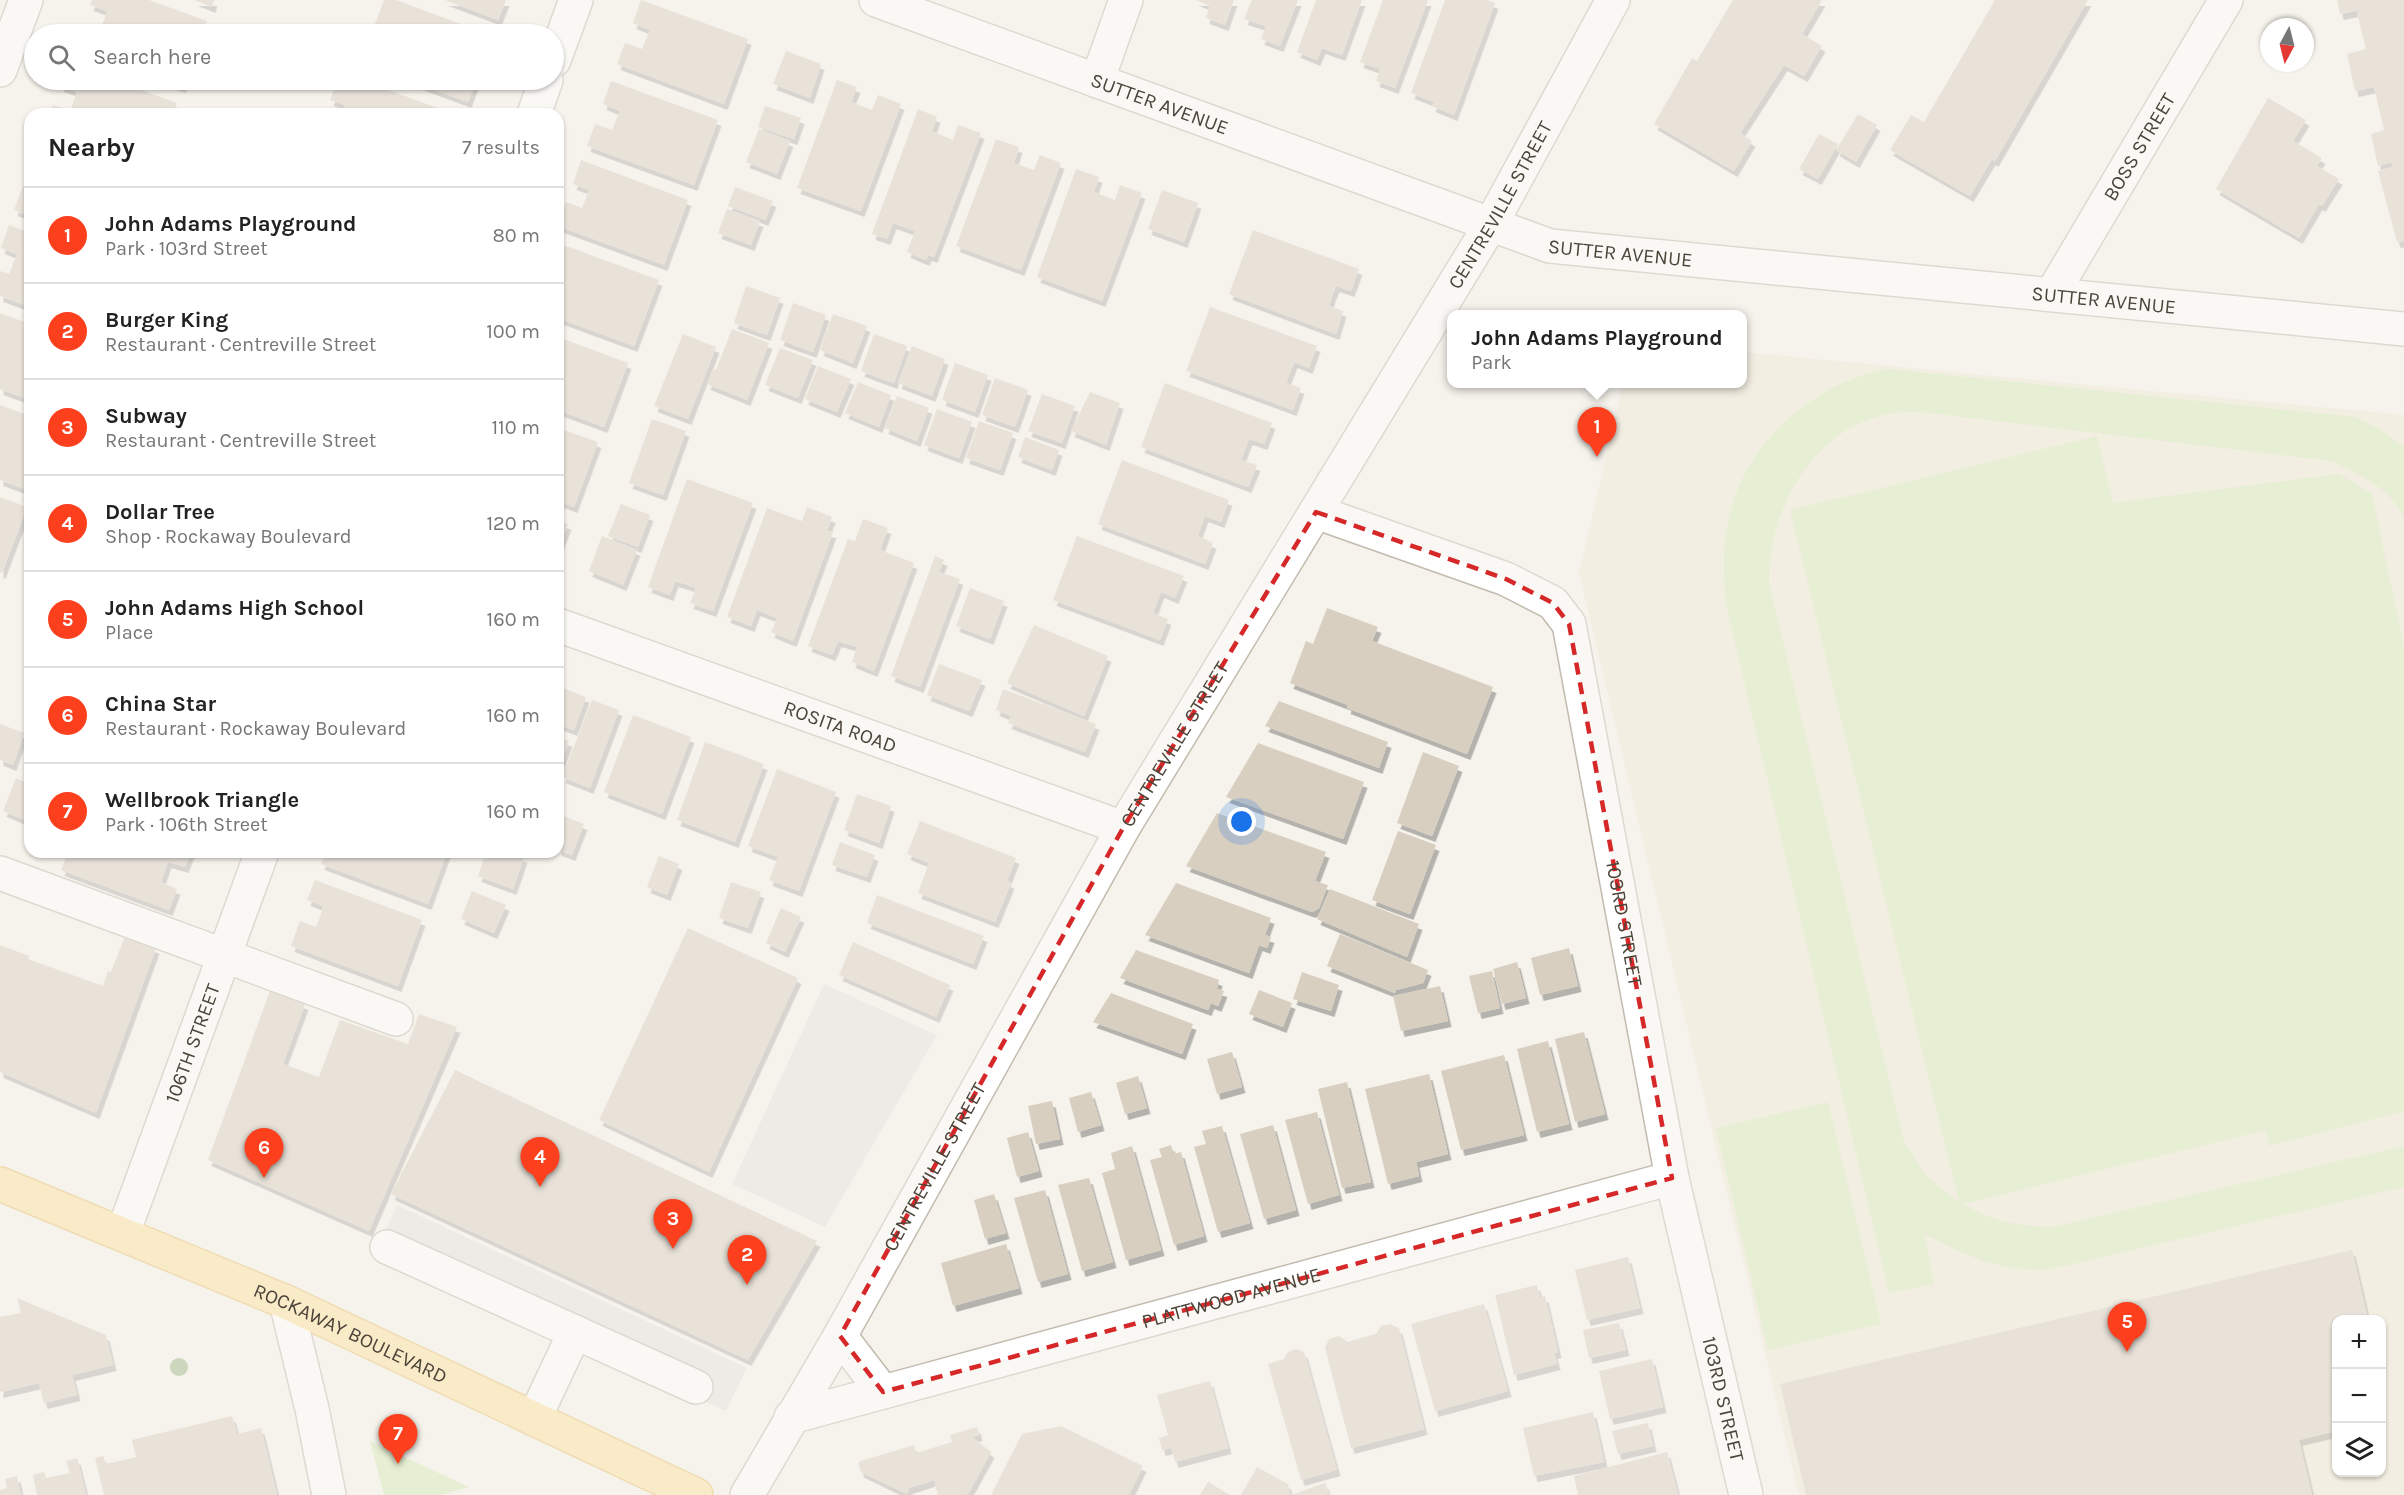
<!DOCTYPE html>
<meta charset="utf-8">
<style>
:root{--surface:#fff;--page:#f2f2f2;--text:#222;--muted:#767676;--line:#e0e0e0;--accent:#fc3f1d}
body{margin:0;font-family:Karla,sans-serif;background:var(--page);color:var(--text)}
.controls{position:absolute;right:18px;bottom:18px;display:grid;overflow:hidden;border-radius:12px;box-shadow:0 2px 4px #0004}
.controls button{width:54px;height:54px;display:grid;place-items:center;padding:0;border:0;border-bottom:2px solid var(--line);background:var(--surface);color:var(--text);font:30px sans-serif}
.compass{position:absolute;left:2260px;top:18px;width:54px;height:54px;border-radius:50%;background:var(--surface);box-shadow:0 2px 4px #0004;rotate:187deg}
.you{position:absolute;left:1242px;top:822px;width:21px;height:21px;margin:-15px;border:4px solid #fff;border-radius:50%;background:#1a73e8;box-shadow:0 0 0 9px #1a73e833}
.badge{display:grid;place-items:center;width:39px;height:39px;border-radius:50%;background:var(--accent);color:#fff;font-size:20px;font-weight:700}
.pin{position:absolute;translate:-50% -50px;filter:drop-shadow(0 2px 3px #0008)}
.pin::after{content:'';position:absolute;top:32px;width:21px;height:18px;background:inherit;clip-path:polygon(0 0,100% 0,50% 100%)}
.popup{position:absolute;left:1447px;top:310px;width:300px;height:78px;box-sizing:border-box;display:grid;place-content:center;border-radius:12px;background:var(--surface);filter:drop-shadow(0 2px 4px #0005);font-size:20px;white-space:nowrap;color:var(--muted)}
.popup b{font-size:22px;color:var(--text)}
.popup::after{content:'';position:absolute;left:50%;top:100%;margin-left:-12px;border:12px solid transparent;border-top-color:var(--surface)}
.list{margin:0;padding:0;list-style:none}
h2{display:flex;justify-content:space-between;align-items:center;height:78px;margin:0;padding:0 24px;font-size:26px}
h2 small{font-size:20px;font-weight:400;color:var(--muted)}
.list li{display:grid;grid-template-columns:39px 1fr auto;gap:18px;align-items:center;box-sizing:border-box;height:96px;padding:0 24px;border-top:2px solid var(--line)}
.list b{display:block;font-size:22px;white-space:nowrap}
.list p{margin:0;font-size:20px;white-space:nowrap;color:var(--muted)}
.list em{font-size:20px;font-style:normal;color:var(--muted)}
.icon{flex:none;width:33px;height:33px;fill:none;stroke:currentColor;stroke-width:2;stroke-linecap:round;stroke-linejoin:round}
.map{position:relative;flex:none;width:2404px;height:1495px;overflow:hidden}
.search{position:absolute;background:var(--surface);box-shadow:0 2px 4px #0004;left:24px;top:24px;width:540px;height:66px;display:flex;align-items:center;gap:15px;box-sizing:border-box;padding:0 21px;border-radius:33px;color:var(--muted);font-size:22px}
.panel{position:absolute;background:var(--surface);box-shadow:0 2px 4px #0004;left:24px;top:108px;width:540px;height:750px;border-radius:18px}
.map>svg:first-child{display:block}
.education{fill:#efe8d6;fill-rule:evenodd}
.green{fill:#d2eab5}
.parking{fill:#e5e3e0}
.building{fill:#d8cfc1;filter:url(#shadow)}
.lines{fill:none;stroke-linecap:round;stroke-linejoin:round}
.minor-casing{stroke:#c2bbae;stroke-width:36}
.major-casing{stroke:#e6c16a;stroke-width:36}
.minor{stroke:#fff;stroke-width:33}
.major{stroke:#ffe39c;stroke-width:33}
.tree{fill:#97b381}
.marked{fill:none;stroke:#d62828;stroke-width:4.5;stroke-dasharray:12 8;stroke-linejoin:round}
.labels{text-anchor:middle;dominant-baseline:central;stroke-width:6;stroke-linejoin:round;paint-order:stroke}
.street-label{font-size:20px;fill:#4b4439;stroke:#fff}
</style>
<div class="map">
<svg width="2404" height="1495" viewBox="0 0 2404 1495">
<defs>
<filter id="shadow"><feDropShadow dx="3.5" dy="6" stdDeviation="0" flood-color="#0004"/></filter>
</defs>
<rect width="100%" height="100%" fill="#f6f3ec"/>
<path class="education" d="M1743,352L2404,415V1495H1799L1579,573L1623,384H1742ZM2336,1320H2382V1472H2336Z"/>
<path class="green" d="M1887,369L2355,417L2380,429L2404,447V518C2389,487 2362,476 2332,461L1930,413C1915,412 1899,411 1884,415C1810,431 1767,514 1769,584L1904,1142L1926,1176L1959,1202L1790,510L2097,436L2113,503L2339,474L2372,494L2404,647V1111L2269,1146L2266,1130L1963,1204C1994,1222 2017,1226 2052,1227L2404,1146V1187L2051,1269C2003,1273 1965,1256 1924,1233L1934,1284L1889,1293L1727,609C1722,571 1722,536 1734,500C1755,434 1820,382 1887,369Z
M1828,1102L1881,1324L1768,1350L1716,1128Z
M370,1441L469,1487L440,1495H384Z"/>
<path class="parking" d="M824,984L937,1035L825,1227L732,1184Z
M397,1205L747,1368L726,1411L375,1253Z"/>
<path class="building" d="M92,0H149L207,21L202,34H79L83,24L100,30L104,20L107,11L90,5Z
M194,0H214L212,7Z
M384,0H396L488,34H371Z
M445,0H506L498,20Z
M641,0L748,39L724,104L617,64L625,43L642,49L650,30L633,23Z
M1196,0H1234L1225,25L1206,18L1210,6Z
M1252,0H1298L1280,46L1261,39L1266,26L1244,19Z
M1316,0H1362L1342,55L1322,48L1317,60L1297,52Z
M1383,0H1428L1395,88L1376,81L1380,69L1360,62Z
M1445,0H1487L1495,3L1454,115L1432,106L1434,102L1411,93Z
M1733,0H1822L1802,34L1822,46L1804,76L1784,65L1740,133L1752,141L1734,171L1654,124L1692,58L1697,61Z
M1995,0H2088L1995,161L1992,159L1970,196L1890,150L1911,115L1924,122Z
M2337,0H2404V164L2393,166L2391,162L2378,166L2371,134L2384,130L2374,87L2355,91L2347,54L2366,49L2357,13L2361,10L2340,14Z
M786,51L821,64L810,98L773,84Z
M63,80H114L177,103L172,114H50L53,105L70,111L77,92L60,86Z
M161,80H185L182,87Z
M338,80H361L454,114H341L345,105L330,100Z
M408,80H473L476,81L468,102Z
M837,80L857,87L851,102L872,110L878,95L901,104L861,211L797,188Z
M611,81L718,120L694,185L587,146L595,124L612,130L616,120L620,111L603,104Z
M2268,98L2306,120L2293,141L2322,158L2317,166L2339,179L2322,206L2319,204L2299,238L2216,189Z
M765,106L801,118L794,139L758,127Z
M918,109L937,117L932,131L953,140L958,125L981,133L934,257L928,255L926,260L907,252L915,231L893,223L887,239L872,234Z
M1858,114L1877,125L1856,162L1836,150Z
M759,129L790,141L777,174L746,162Z
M1819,134L1838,144L1818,179L1799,169Z
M996,139L1019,147L1014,163L1034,170L1040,155L1061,163L1021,270L956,246Z
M581,160L688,200L664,265L558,226L566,202L582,208L589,190L573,184Z
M2404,164V241L2397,242L2378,171Z
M1076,169L1099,177L1094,192L1115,200L1120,185L1142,193L1102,301L1037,277Z
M23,186L30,189V216L14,210Z
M735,187L773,201L765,220L728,206Z
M1162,190L1198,203L1184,242L1148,229Z
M727,209L760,221L751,245L718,233Z
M9,225L30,233V307L0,296V271L9,274L17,254L1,248Z
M1253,230L1359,269L1351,291L1336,286L1332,296L1329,306L1343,311L1336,334L1229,294Z
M558,243L659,280L634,346L558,318Z
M746,286L780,298L767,335L734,323Z
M793,303L826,315L813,352L780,340Z
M1210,307L1317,346L1309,368L1294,362L1286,383L1301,388L1293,410L1186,371Z
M0,313L30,324V400L0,389Z
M833,314L867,326L853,363L820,350Z
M732,329L769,343L747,400L707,384L713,369L716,370Z
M683,334L716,347L688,419L654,406Z
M874,334L907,346L894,383L861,371Z
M558,337L628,363L604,427L558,410Z
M912,346L945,359L932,396L898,383Z
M780,348L813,360L798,398L765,385Z
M955,363L988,375L975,412L942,400Z
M818,366L851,379L837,412L805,399Z
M995,378L1028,390L1015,427L982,415Z
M858,382L891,395L879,427L845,413Z
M1165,383L1272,423L1264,444L1249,439L1241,460L1257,465L1248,487L1141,447Z
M1090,392L1120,403L1106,445L1071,431Z
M1042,394L1075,406L1062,443L1028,431Z
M897,396L929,408L917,441L885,428Z
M0,405L30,416V491L0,480Z
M937,409L972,422L959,458L924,445Z
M652,419L686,431L663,495L629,483Z
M979,421L1013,433L1000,470L966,458Z
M558,428L598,442L574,507L558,501Z
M1025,437L1059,450L1052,470L1018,457Z
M1122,460L1229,500L1221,522L1205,516L1201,527L1198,536L1213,543L1205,564L1098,524Z
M687,479L753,503L713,611L690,603L696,588L685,584L675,581L670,595L648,587Z
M0,497L27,507L2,573L0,572Z
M621,504L650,515L638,547L608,536Z
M807,507L832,517L827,531L833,532L793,641L771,632L777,618L757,610L751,626L727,617L767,508L802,521Z
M863,519L888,528L880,550L914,563L874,671L852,662L857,647L848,644L838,641L832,655L808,646L848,539L855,541Z
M558,520L568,524L558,550Z
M602,536L637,550L623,585L589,571Z
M1077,536L1184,576L1175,598L1161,592L1153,613L1168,619L1160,640L1053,600Z
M935,556L944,560L939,572L960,579L920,687L891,676Z
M970,588L1004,601L990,639L956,626Z
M1327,608L1378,627L1372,641L1493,687L1467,754L1347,708L1348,705L1290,683L1306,641L1313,644Z
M1034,625L1108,656L1084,716L1007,683Z
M939,664L982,680L969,711L927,695Z
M558,686L586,697L574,730L558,724Z
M1003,689L1096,724L1085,752L1008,723L1011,716L996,710Z
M592,700L619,710L590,788L562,777Z
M1279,701L1388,742L1379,768L1265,726Z
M633,715L691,737L662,814L604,792Z
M0,724L24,733L13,765L0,760Z
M558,737L569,741L558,771Z
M705,742L764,764L735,842L677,820Z
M1258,743L1364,782L1343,839L1226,797Z
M1423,752L1459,766L1432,836L1397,823Z
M777,769L836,792L799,891L769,880L778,857L748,846Z
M16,778L30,784V822L3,811Z
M857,794L891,806L879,843L844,830Z
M1217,813L1326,852L1315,881L1328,885L1319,908L1312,912L1186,866Z
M561,815L584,824L572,855L558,850V823Z
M920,821L1016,858L1007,881L1011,883L995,922L918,893L929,863L907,854Z
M1398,831L1436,845L1410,914L1372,900Z
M840,842L875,855L867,877L832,865Z
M68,852H191L185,867L168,862L161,882L177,889L169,910L61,870Z
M326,852H447L428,904L321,864Z
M486,852H511L524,857L513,889L478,876Z
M659,856L679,864L667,895L647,887Z
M315,880L422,920L398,986L291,946L300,921L316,927L320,917L323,906L307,900Z
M731,882L761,892L748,928L719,918Z
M1176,883L1271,918L1265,935L1271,937L1267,948L1259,945L1249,973L1145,935Z
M1330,889L1419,924L1407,957L1317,919Z
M472,891L506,905L494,933L461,919Z
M877,895L984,936L973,964L867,923Z
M781,908L801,917L785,952L766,943Z
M688,928L798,978L709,1172L599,1120Z
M1340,934L1428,970L1423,983L1396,990L1395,993L1327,966Z
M125,936L156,948L96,1113L0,1072V945L29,956L28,959L103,986L108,971L111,972Z
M853,942L950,985L936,1017L839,975Z
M1569,948L1578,986L1540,995L1531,958Z
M1136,950L1219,980L1217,989L1224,991L1218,1006L1211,1003L1208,1010L1120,978Z
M1517,962L1526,998L1502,1004L1493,969Z
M1492,971L1500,1008L1478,1013L1469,976Z
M1302,972L1339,985L1331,1011L1293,999Z
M1440,986L1448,1021L1401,1031L1393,996Z
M1259,990L1292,1003L1283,1027L1249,1014Z
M270,991L305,1004L283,1064L319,1077L340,1020L408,1044L419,1014L457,1027L369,1231L208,1160Z
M1111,993L1193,1024L1182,1054L1093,1022Z
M1584,1032L1605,1114L1575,1122L1555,1039Z
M1548,1041L1569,1124L1537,1132L1517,1049Z
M1232,1052L1242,1087L1217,1094L1207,1059Z
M1504,1055L1524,1135L1461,1150L1441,1071Z
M455,1070L817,1241L748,1360L391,1194Z
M1429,1074L1448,1154L1416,1162L1419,1176L1388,1184L1365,1089Z
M1138,1076L1147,1108L1125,1114L1116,1083Z
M1347,1082L1371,1182L1342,1188L1318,1089Z
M1091,1092L1101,1125L1078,1132L1069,1098Z
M1052,1101L1060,1139L1036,1144L1028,1106Z
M1317,1112L1339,1195L1308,1204L1285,1120Z
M1273,1125L1296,1210L1264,1219L1240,1134Z
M1222,1126L1250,1223L1218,1232L1194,1147L1206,1144L1202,1131Z
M1028,1132L1039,1171L1017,1177L1007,1138Z
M1171,1145L1174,1154L1181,1152L1204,1236L1174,1245L1150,1160L1162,1157L1159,1149Z
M1132,1146L1161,1250L1126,1260L1102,1173L1115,1169L1111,1153Z
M1089,1178L1113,1262L1082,1271L1058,1185Z
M1045,1190L1068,1274L1038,1282L1014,1198Z
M994,1194L1006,1233L985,1239L974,1200Z
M1006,1244L1019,1288L953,1306L941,1263Z
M2352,1250L2368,1320H2336V1431L2299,1440L2312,1495H1806L1780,1384Z
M1628,1257L1640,1308L1587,1320L1575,1270Z
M1537,1285L1540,1298L1545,1296L1558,1352L1554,1353L1557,1364L1514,1375L1495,1295Z
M17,1298L106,1335L113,1365L72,1375L77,1395L44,1403L39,1383L0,1392V1317L21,1313Z
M1484,1304L1508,1391L1435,1411L1411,1324Z
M1619,1323L1626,1350L1589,1358L1583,1330Z
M1390,1324L1399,1328L1424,1429L1351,1448L1325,1348L1329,1339L1339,1336L1348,1342L1361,1338L1376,1334L1381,1326Z
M1296,1349L1304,1352L1337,1470L1301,1480L1268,1364L1284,1359L1288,1352Z
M1652,1359L1663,1407L1610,1419L1599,1371Z
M1210,1381L1228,1448L1175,1462L1171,1448L1162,1450L1159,1438L1168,1435L1157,1395Z
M1593,1412L1604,1462L1534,1476L1523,1428Z
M232,1416L237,1434L261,1428L277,1495H104L95,1458L103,1456L106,1464L136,1457L132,1440Z
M1648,1423L1653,1446L1618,1454L1612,1431Z
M1061,1426L1143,1466L1129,1495H991L1022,1434Z
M977,1427L979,1435L972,1437L991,1452L968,1494L938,1495L934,1480L909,1488L907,1494L861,1472L858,1463L861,1461L914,1445L916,1453L952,1442L950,1435Z
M1667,1452L1678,1495H1578L1574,1476Z
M77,1458L86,1495H37L33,1475L44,1472L46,1478L70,1473L66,1461Z
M1257,1467L1288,1484L1290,1495H1241Z
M17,1476L21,1495H0V1490L7,1488L5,1479Z
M1208,1482L1230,1495H1200Z
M1325,1483L1329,1495H1291Z"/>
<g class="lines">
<defs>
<g id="minor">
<path id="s1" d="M876,0L1550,246L2404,329"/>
<path d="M554,60L576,0"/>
<path d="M0,70L26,0"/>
<path d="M1097,81L1126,0"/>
<path d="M534,114L546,80"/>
<path id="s2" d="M2052,294L2226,0"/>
<path id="s3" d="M1316,512L1506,579L1553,603L1569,624L1672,1178L1746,1495"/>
<path id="s4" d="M558,625L1123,828"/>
<path d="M0,873L396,1019"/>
<path id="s5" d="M123,1233L262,852"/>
<path d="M387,1247L696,1387"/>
<path d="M286,1302L312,1409L329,1495"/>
<path d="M840,1336L883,1392"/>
<path id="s6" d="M791,1417L1672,1178"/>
<path d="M534,1419L575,1332"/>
<path id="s7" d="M747,1495L840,1336L1123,828L1491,224L1613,0"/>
</g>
<g id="major">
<path id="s8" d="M0,1184L286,1302L696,1495"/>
</g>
</defs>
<use href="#minor" class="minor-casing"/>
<use href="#major" class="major-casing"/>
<use href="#minor" class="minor"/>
<use href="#major" class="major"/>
</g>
<circle class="tree" cx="179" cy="1367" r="9"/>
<path d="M0 0H2404V1495H0ZM1316,512L1506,579L1553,603L1569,624L1672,1178L883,1392L840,1336L1123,828Z" fill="#f6f3ec" fill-opacity=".55" fill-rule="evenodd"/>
<path class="marked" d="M1316,512L1506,579L1553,603L1569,624L1672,1178L883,1392L840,1336L1123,828Z"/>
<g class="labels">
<g class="street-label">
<text stroke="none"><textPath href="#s1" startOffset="302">SUTTER AVENUE</textPath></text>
<text stroke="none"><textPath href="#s2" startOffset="171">BOSS STREET</textPath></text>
<text stroke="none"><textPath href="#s7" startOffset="1494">CENTREVILLE STREET</textPath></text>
<text stroke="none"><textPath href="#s1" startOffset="788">SUTTER AVENUE</textPath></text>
<text stroke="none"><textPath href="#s1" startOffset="1274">SUTTER AVENUE</textPath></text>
<text stroke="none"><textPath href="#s4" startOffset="300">ROSITA ROAD</textPath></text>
<text stroke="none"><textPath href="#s7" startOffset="864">CENTREVILLE STREET</textPath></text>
<text stroke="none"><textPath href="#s3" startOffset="585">103RD STREET</textPath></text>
<text stroke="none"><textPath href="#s5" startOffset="202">106TH STREET</textPath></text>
<text stroke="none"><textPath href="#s7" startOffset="378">CENTREVILLE STREET</textPath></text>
<text stroke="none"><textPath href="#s6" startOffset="456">PLATTWOOD AVENUE</textPath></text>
<text stroke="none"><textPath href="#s8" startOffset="381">ROCKAWAY BOULEVARD</textPath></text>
<text stroke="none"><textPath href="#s3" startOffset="1071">103RD STREET</textPath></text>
</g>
</g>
</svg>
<div class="controls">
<button>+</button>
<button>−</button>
<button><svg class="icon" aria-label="layers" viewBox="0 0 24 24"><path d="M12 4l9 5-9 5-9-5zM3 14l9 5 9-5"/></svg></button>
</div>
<svg class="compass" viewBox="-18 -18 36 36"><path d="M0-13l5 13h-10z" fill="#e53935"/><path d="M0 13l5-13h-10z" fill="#767676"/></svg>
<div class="you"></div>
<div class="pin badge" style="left:1597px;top:457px">1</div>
<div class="popup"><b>John Adams Playground</b>Park</div>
<div class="pin badge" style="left:747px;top:1285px">2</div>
<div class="pin badge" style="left:673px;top:1249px">3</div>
<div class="pin badge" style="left:540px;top:1187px">4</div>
<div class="pin badge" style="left:2127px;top:1352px">5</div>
<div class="pin badge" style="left:264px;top:1178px">6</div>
<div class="pin badge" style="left:398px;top:1464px">7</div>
<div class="search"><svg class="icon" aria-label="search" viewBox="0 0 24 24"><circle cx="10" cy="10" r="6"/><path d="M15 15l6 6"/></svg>Search here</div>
<section class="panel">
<h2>Nearby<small>7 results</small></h2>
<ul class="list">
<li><span class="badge">1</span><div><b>John Adams Playground</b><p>Park · 103rd Street</p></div><em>80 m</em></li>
<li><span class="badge">2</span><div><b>Burger King</b><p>Restaurant · Centreville Street</p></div><em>100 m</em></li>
<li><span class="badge">3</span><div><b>Subway</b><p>Restaurant · Centreville Street</p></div><em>110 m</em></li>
<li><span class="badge">4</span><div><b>Dollar Tree</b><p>Shop · Rockaway Boulevard</p></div><em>120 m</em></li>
<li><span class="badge">5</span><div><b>John Adams High School</b><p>Place</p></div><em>160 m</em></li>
<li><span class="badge">6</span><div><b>China Star</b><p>Restaurant · Rockaway Boulevard</p></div><em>160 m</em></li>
<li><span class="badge">7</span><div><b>Wellbrook Triangle</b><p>Park · 106th Street</p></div><em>160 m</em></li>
</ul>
</section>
</div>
